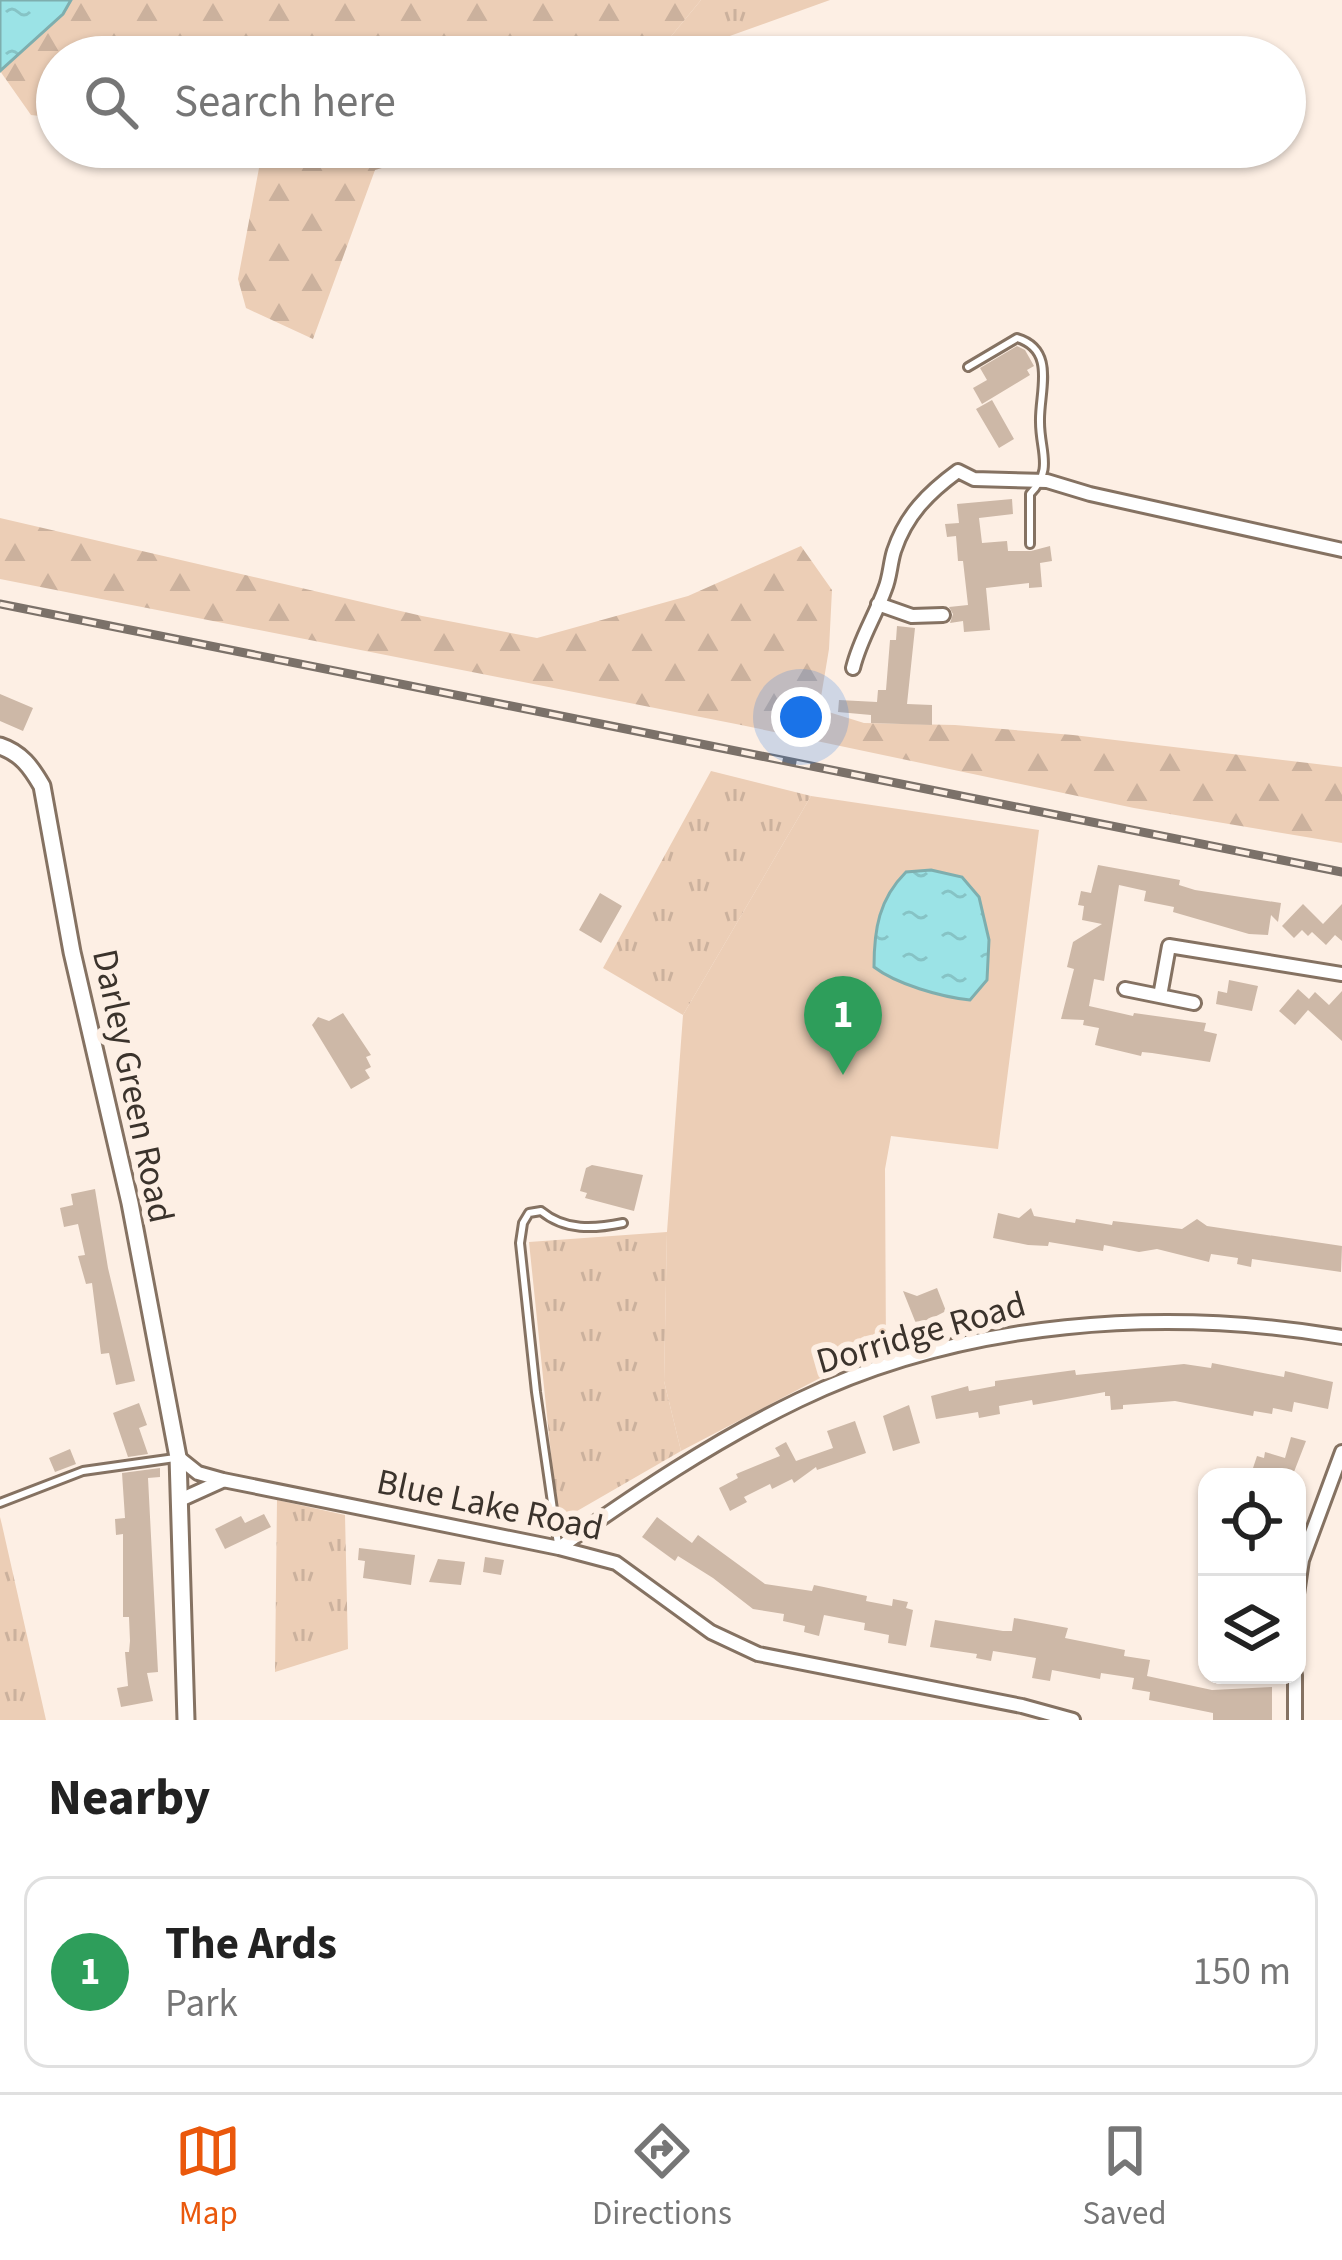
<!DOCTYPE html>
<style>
:root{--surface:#fff;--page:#f6f6f6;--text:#222;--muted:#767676;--line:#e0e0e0;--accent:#ea580c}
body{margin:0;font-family:"Source Sans 3",sans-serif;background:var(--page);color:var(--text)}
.controls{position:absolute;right:36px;bottom:36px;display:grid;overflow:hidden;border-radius:24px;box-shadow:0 3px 9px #0004}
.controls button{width:108px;height:108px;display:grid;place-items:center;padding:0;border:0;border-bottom:3px solid var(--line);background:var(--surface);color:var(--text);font:60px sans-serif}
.you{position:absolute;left:801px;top:717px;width:42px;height:42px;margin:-30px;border:9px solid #fff;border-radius:50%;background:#1a73e8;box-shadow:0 0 0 18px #1a73e833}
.badge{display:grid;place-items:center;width:78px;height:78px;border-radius:50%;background:var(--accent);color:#fff;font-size:39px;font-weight:700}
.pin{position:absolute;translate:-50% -99px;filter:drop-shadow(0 3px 6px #0008)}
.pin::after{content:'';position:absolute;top:63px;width:42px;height:36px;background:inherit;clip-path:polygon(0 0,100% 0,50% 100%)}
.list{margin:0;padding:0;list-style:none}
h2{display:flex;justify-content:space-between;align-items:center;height:156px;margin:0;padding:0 48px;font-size:51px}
h2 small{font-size:39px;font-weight:400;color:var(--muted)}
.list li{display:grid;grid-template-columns:78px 1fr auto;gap:36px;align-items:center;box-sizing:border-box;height:192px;margin:0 24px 24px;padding:0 24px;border:3px solid var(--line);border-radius:24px}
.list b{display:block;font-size:45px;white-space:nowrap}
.list p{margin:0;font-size:39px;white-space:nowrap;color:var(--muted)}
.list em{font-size:39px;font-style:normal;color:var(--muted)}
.icon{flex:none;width:66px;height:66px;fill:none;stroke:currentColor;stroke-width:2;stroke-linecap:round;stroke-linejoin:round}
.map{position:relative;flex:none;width:1342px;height:1720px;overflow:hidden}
.search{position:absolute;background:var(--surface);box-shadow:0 3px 9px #0004;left:36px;right:36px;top:36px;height:132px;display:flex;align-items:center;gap:30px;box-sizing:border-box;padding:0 42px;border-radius:66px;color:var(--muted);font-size:45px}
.sheet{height:372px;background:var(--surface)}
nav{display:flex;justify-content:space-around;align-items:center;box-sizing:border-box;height:168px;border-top:3px solid var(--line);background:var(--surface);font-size:33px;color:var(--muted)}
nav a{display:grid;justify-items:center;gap:6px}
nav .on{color:var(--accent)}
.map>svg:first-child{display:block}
.grass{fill:url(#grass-tufts)}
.forest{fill:url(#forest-firs)}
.green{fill:#ecceb6}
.water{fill:url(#water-ripples);stroke:#7eaeae;stroke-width:3}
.building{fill:#cdb8a7}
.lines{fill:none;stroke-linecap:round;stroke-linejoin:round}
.service-casing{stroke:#857262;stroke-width:12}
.minor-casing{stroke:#857262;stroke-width:18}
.tertiary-casing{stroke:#857262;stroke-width:21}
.service{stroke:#fff;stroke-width:6}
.minor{stroke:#fff;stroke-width:12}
.tertiary{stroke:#fff;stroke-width:15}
.rail-casing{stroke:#7b7169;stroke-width:9}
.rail{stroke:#fdefe4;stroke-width:4.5;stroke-dasharray:14;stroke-linecap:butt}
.labels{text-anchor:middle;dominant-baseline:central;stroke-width:12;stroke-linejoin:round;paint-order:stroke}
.street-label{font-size:36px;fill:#3b332c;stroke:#fdefe4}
</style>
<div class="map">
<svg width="1342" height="1720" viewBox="0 0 1342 1720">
<defs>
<pattern id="grass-tufts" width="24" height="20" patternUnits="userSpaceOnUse" patternTransform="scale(3)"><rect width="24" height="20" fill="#ecceb6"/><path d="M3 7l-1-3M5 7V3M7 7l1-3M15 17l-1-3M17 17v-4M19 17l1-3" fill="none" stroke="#cbb19d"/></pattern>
<pattern id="forest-firs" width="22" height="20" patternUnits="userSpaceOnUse" patternTransform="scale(3)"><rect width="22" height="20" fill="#ecceb6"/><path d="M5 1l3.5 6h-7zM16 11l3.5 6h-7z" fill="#cbb19d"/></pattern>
<pattern id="water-ripples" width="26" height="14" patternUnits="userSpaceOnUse" patternTransform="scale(3)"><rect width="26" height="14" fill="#9be3e6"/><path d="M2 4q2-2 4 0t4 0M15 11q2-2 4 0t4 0" fill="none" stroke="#86c3c5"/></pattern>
</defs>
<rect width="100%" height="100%" fill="#fdefe4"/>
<path class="grass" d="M701,0H830L671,57H654Z
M711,771L811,796L683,1015L603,968Z
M667,1232L664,1381L681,1451L558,1522L529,1242Z
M277,1500L345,1515L348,1649L275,1672Z
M0,1517L2,1525L46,1720H0Z"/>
<path class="forest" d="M71,0H701L654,57H57V118L31,115L0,71L63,14Z
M263,147H454L375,170L313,339L246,308L238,279Z
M0,518L422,616L537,638L688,596L801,546L832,590L829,649L819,709L864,723L955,725L1073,735L1342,767V843L1134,808L741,725L0,579Z"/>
<path class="green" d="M811,796L1039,830L998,1149L891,1136L885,1169L886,1353L845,1365L681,1451L664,1381L667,1232L683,1015Z"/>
<path class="water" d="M0,0H71L63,14L0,71Z
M931,870L962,877L979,897L989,940L987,980L970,1000C941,997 896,984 874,967C874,929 879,899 906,872Z"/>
<path class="building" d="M1017,346L1025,350L1034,366L1027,370L1030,375L982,404L973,388L987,380L980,368Z
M992,400L1014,439L999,448L976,409Z
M1012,499L1013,514L979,518L982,543L1007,541L1008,551H1031L1050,546L1052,561L1040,563L1042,587L1029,588V583L986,588L990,630L964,632L963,621L950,623L953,614L949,607L968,605L963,561H958L956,536L947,537L945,524L959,523L957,504Z
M897,626L915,628L907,704L932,705V725L871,723V715L838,712L839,700L877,702L878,690H886L890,640H896Z
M0,694L33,708L23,731L0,721Z
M1098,865L1180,880L1179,885L1195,890L1281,903L1278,922L1271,915L1268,935L1249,934L1173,912L1174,907L1144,901L1146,891L1119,885L1104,981L1094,979L1089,1006L1133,1016L1134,1013L1206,1023L1204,1031L1217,1034L1210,1062L1152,1053L1142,1052L1141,1056L1095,1045L1099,1028L1083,1025L1084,1020L1061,1019L1074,969L1067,967L1073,942L1102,924L1082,920L1084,906L1078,905L1081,891L1091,893Z
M600,893L622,906L601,943L579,930Z
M1303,904L1323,924L1342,904V941L1335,935L1326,945L1312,932L1308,936L1302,930L1294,938L1282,926Z
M1229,980L1258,986L1252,1011L1216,1004L1218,991L1227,993Z
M1298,989L1309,999L1315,992L1329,1005L1342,991V1041L1308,1010L1295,1025L1279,1011Z
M343,1013L371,1055L366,1057L371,1067L365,1070L370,1078L351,1089L312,1025L318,1017L329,1021Z
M592,1165L643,1175L634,1211L585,1198L587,1193L580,1191L586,1168Z
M95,1189L108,1268L135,1381L116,1385L109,1353L101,1354L92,1283L86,1284L78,1256L85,1255L78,1224L64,1227L60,1208L73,1205L71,1194Z
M1031,1208L1034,1216L1075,1223L1076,1219L1112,1225L1113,1221L1182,1229L1197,1219L1207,1226L1342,1246L1341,1272L1252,1259L1251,1267L1237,1264L1238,1258L1211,1254L1209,1262L1157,1249L1139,1252L1104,1245L1103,1251L1049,1242L1048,1246L1028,1245L993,1238L998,1213L1019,1218Z
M937,1288L946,1311L917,1326L903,1291L917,1296Z
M1212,1363L1284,1377L1285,1371L1333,1382L1328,1409L1294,1402L1292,1412L1273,1408L1272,1414L1254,1411L1253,1416L1175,1401L1123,1405V1409L1111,1410L1110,1396H1105V1392L1033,1405L1032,1400L999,1406L1000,1414L979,1418L978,1412L936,1419L931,1396L968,1386L969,1391L995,1386V1381L1075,1370L1076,1375L1184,1364L1211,1368Z
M139,1403L147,1425L139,1428L148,1454L128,1457L113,1413Z
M909,1405L920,1443L893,1451L883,1416Z
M855,1421L866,1453L817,1470L816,1467L794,1483L792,1479L772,1489L770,1484L744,1497L747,1502L730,1511L719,1488L738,1478L736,1474L780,1456L775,1448L786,1442L796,1461L833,1448L827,1431Z
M1291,1437L1306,1441L1292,1477H1269L1270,1472L1253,1468L1257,1456L1264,1458L1265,1452L1285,1458Z
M70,1449L76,1464L55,1472L49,1458Z
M160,1468V1477L148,1478L158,1672L147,1673L153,1701L121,1707L117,1688L128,1686L125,1652H129L130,1641L129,1617H123V1534L116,1535L115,1519L125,1518L122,1473Z
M264,1514L271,1527L225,1549L215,1529L241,1516L245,1523Z
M657,1517L692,1543L698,1535L765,1584L812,1591L814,1585L867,1596L866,1601L892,1606L893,1599L908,1602L906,1608L913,1610L906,1646L888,1643L889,1635L864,1630L865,1623L824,1615L819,1636L804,1632L805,1626L783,1621L784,1614L753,1609L713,1578L678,1556L675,1561L642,1537Z
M359,1548L415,1555L411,1585L363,1578L365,1561L358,1560Z
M485,1557L504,1560L501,1575L483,1572Z
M438,1559L465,1562L461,1585L429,1582Z
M1014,1618L1068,1628L1065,1638L1125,1650L1124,1656L1150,1660L1147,1676L1212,1690L1272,1687V1720H1213V1713L1149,1700L1150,1692L1132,1689L1134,1678L1101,1673L1100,1679L1052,1670L1050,1681L1032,1678L1036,1658L993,1651L991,1661L976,1658L977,1654L930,1647L935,1620L1003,1631H1012Z"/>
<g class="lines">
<defs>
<path id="service" d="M968,367L1017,338C1057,350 1039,392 1040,422C1040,452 1054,469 1030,494V544
M0,1503L83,1471L175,1458
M558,1544L536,1392L520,1243L523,1223L529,1213L541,1211C565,1231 594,1229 623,1223"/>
<path id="minor" d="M878,604L912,616L943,615
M853,668C860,639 875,617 885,589C890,577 890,564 894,551C906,515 928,493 958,471L974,479L1047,481L1090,494L1342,550
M1125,989L1194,1003
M1160,996L1169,946L1342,974
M178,1457L198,1473L223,1480L559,1548L616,1563L711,1632L758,1654L1022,1706L1073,1720
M180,1500L222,1481
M559,1548C635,1494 714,1441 799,1400C964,1320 1164,1307 1342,1337
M1297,1594L1302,1560L1342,1452
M1295,1675V1720"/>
<path id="tertiary" d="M0,746C21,753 31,767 42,786L72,952L130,1203L178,1457L186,1720"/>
</defs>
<use href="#service" class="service-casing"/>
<use href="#minor" class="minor-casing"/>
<use href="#tertiary" class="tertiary-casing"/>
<use href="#service" class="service"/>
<use href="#minor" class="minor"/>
<use href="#tertiary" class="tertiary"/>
<defs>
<path id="rail" d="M0,604L1342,872"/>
</defs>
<use href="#rail" class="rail-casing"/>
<use href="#rail" class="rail"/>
</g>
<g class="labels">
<g class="street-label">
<text transform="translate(133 1086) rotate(78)">Darley Green Road</text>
<text transform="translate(921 1333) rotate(-16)">Dorridge Road</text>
<text transform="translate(490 1505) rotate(12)">Blue Lake Road</text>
</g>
</g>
</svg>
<div class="controls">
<button><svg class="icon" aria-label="locate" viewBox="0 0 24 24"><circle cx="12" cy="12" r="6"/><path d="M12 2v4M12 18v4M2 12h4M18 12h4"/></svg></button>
<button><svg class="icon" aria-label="layers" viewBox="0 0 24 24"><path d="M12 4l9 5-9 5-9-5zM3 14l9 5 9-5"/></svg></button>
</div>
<div class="you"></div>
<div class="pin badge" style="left:843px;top:1075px;background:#2e9e5b">1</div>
<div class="search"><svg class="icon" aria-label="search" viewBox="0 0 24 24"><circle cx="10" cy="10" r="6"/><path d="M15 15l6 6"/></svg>Search here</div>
</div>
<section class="sheet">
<h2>Nearby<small></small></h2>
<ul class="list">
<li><span class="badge" style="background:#2e9e5b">1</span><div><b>The Ards</b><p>Park</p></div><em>150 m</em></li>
</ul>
</section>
<nav>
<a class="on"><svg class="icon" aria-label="map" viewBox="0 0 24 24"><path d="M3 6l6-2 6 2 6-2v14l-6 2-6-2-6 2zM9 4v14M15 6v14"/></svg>Map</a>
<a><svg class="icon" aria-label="directions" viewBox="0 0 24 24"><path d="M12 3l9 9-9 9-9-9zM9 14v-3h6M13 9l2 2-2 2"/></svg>Directions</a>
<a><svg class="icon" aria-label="saved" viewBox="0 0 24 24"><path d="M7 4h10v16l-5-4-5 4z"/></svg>Saved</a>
</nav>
